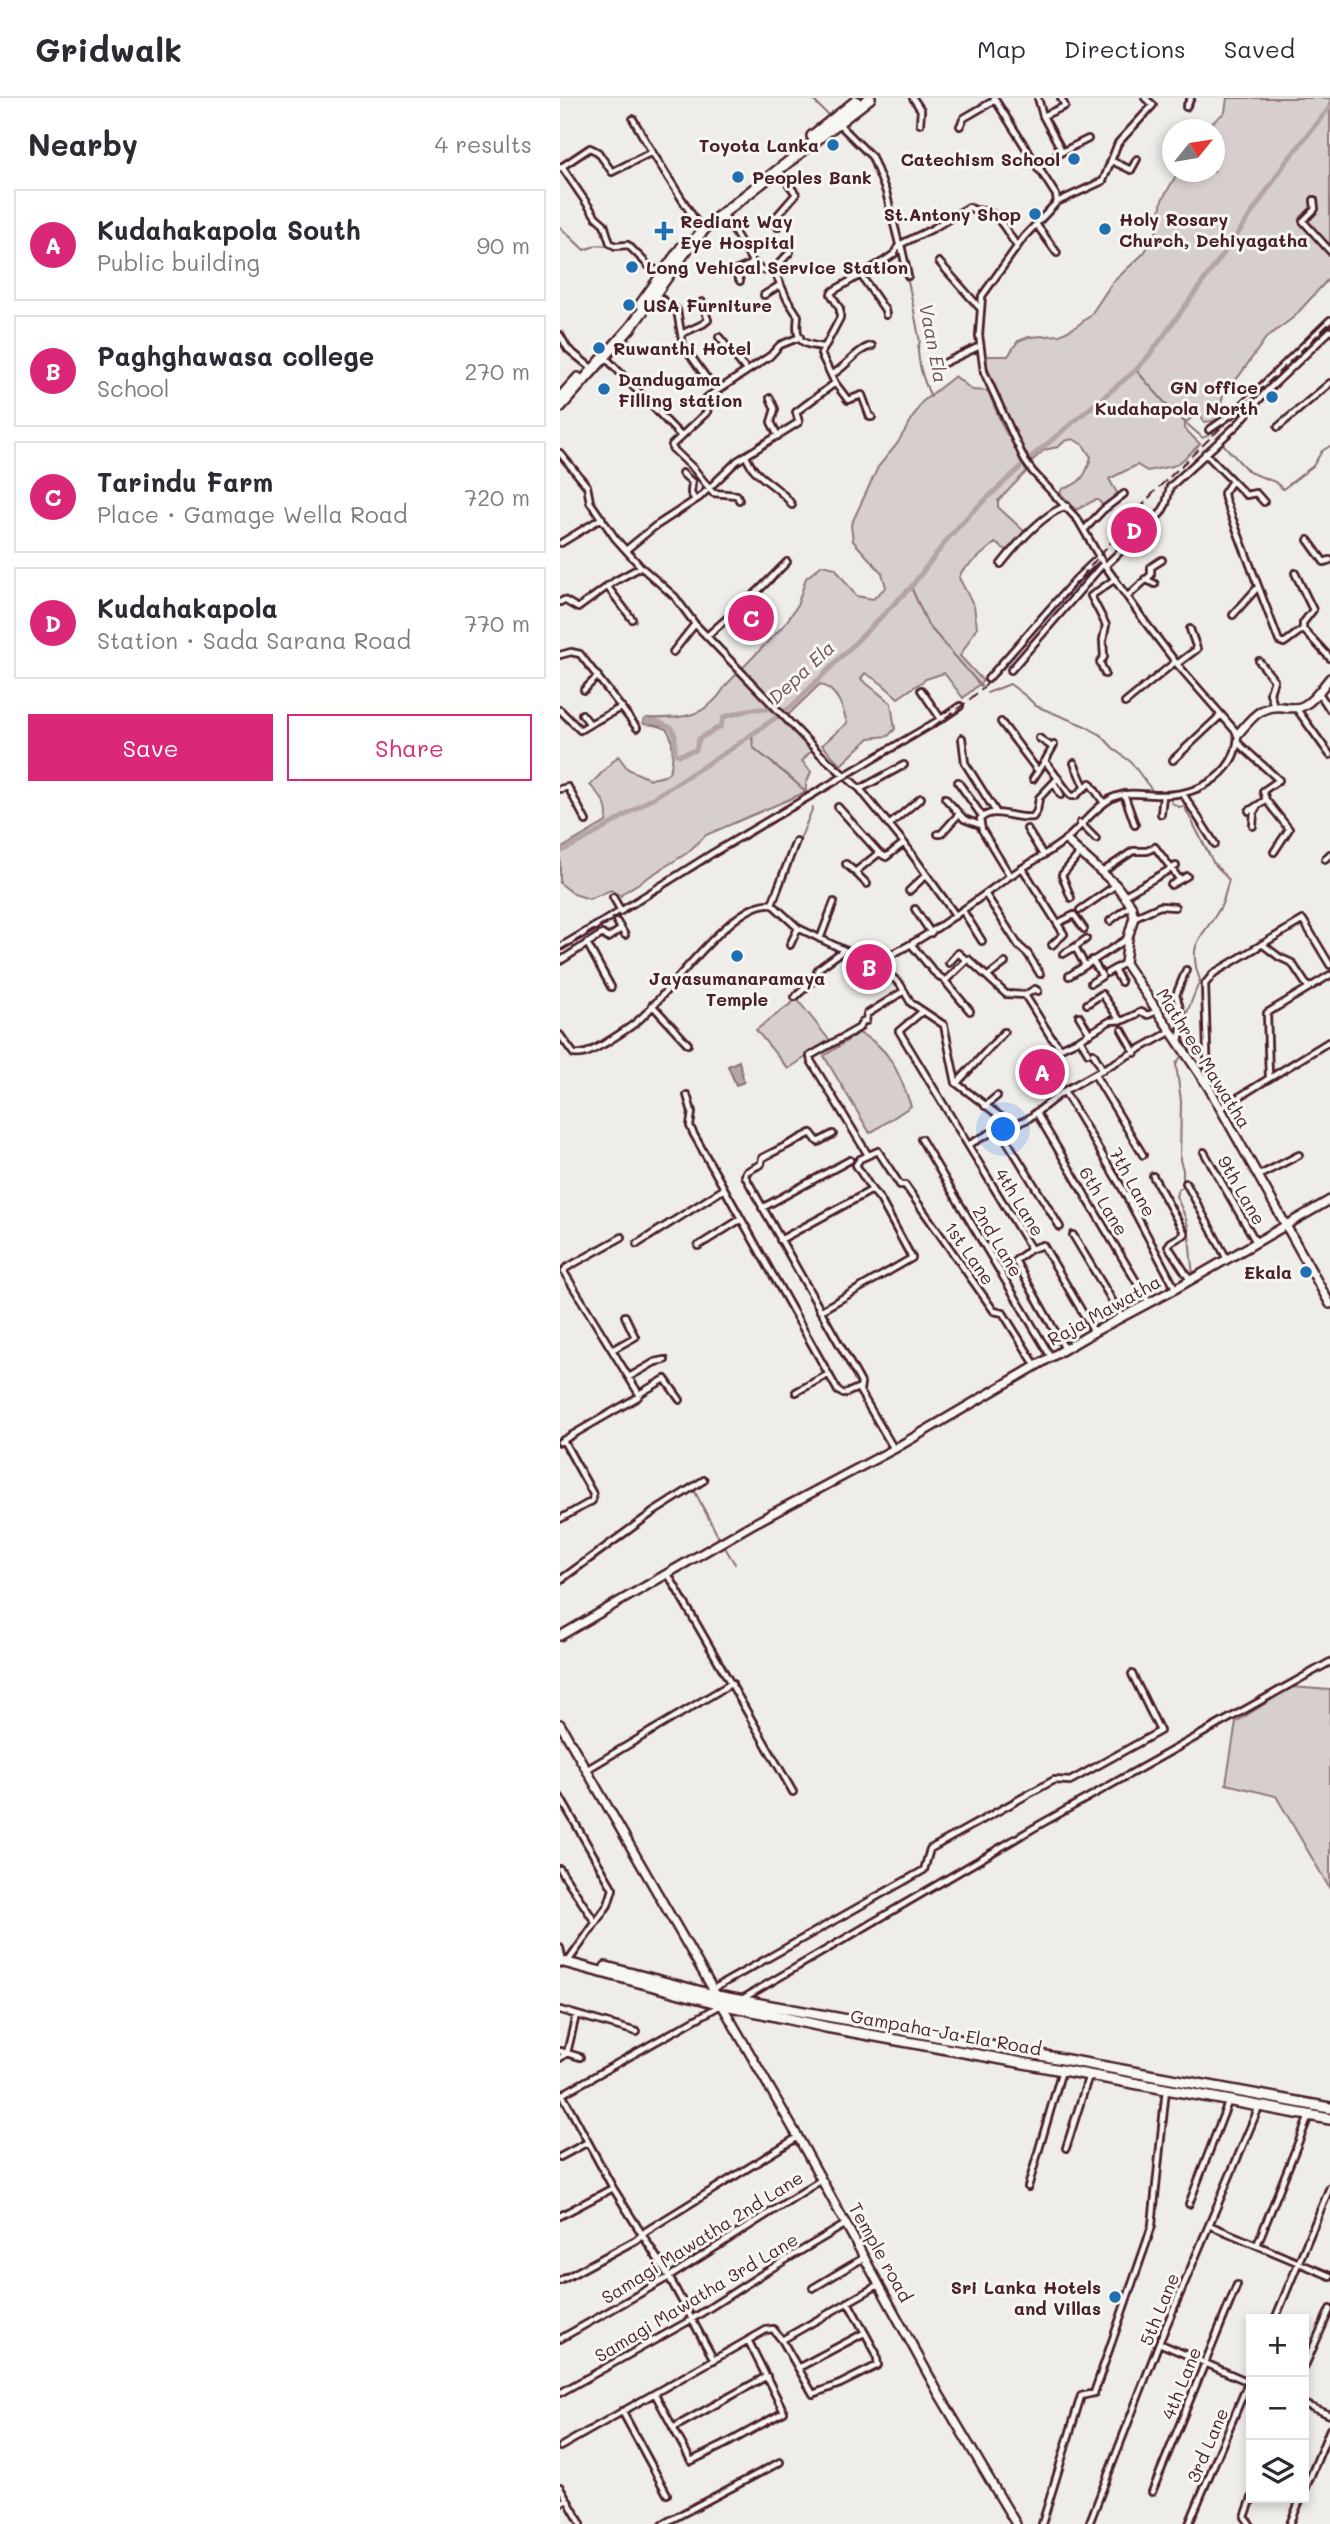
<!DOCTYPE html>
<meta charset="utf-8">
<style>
:root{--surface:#fff;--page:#f2f2f3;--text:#2b2b33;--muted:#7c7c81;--line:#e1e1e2;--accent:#db2777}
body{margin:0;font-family:Mali,sans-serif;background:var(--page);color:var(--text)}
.controls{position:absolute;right:21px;bottom:21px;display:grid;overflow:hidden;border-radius:0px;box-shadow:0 4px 10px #0003}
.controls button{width:63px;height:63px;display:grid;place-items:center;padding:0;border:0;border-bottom:2px solid var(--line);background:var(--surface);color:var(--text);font:35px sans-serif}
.compass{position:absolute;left:602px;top:21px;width:63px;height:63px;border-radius:50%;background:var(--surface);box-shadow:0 4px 10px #0003;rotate:60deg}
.you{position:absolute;left:444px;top:1032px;width:24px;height:24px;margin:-18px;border:5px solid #fff;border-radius:50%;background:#1a73e8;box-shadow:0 0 0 10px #1a73e833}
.badge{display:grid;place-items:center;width:46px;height:46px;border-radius:50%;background:var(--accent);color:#fff;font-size:23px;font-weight:700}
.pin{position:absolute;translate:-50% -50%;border:4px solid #fff;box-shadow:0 2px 7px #0006}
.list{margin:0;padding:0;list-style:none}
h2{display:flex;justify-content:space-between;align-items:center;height:91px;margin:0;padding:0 28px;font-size:30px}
h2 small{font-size:23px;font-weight:400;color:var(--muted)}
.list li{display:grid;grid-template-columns:46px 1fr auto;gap:21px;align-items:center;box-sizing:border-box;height:112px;margin:0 14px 14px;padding:0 14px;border:2px solid var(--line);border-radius:0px}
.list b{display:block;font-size:26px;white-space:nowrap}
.list p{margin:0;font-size:23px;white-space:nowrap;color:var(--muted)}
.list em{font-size:23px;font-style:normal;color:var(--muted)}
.actions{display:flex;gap:14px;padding:21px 28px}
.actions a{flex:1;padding:16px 0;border:2px solid var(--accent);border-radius:0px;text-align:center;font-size:24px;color:var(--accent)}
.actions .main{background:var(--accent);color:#fff}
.icon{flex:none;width:38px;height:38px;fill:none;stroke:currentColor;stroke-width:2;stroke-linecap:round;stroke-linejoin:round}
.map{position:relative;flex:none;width:770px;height:2426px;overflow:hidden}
header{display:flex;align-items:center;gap:42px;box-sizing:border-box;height:98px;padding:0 35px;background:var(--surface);border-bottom:2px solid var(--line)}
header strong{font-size:33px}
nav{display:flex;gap:38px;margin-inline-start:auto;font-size:24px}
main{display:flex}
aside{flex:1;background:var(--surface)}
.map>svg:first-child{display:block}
.green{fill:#d7cfce;stroke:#90777c;stroke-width:2}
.water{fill:#b4a4a5;stroke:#8a6f74;stroke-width:2}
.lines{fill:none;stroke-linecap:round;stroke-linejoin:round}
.stream{stroke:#8a6f74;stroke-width:2}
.canal{stroke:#b4a4a5;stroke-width:5}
.street-casing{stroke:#4a1f2b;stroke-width:10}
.secondary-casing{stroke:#4a1f2b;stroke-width:12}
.highway-casing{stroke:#4a1f2b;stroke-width:14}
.street{stroke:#f6f6f2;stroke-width:4.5}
.secondary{stroke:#f6f6f2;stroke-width:7}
.highway{stroke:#f6f6f2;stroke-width:9}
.rail{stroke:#4a1f2b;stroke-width:2;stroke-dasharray:10 5;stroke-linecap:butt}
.poi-dot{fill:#1f6fb2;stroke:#f6f6f2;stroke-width:2.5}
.labels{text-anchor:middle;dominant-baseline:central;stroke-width:6;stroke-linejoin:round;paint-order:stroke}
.poi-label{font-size:18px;font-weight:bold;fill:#4a1f2b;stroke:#f6f6f2;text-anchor:start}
.street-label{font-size:18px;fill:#4a1f2b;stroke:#f6f6f2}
.water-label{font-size:19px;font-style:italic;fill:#6f4e56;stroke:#f6f6f2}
</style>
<header>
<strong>Gridwalk</strong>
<nav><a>Map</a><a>Directions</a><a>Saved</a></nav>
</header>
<main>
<aside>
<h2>Nearby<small>4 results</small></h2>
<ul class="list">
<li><span class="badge">A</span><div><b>Kudahakapola South</b><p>Public building</p></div><em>90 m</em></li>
<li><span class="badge">B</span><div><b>Paghghawasa college</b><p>School</p></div><em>270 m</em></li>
<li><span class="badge">C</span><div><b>Tarindu Farm</b><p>Place · Gamage Wella Road</p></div><em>720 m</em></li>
<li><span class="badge">D</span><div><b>Kudahakapola</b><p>Station · Sada Sarana Road</p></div><em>770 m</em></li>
</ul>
<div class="actions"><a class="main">Save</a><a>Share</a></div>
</aside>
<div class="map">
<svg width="770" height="2426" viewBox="0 0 770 2426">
<rect width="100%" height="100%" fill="#efedea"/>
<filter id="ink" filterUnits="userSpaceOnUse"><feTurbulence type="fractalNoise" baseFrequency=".0143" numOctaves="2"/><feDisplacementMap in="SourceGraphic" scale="14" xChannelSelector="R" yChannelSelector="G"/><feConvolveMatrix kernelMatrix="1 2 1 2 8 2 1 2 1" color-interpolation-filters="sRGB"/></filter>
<g filter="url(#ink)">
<path class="green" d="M667,0H770V179L734,219L706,240L679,278L664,294L661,305L664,317L653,323L644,324L641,317L637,316L625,325V331L640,346L624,361L613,368L587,373L577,367L549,381L561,402L546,411L538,402H535L516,412L500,395L502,391C521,386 526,378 531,359L523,347L513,341L505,343L498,349L484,352L471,364L454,332L425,264L428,258H448L458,243L469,239L500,237L514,230L530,218L552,185L584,155L596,136L602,102L618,74H654V32L645,31L665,14Z
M395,278L412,292L428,293L443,329L468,372L438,403V409L465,434L448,453L435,445L402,473L399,480L414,508L417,529L400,558L423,583L403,600L384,575L366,581L338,600L321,585L305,575L301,581L331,605L335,631L328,638L309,640L281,667L262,647L287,625C282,607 278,593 260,586L223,622L252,652L242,663L251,674L246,686V694L146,737L127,755L63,795L61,798L51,792L29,801L14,796L0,785V751L46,724C50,707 41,699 30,687L58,658L68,671L89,681C95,680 105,680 109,674C114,665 114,637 106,631C100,627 91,627 84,626L83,623L87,620C121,621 147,620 166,587L225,526L237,508L246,480L262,467L275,470L296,498L313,501L326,489L322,475L293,443L291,427L318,369L337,346L362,304Z
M237,901L270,943L228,971L196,932Z
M299,935C331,949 340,978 351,1008L310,1035L264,958Z
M731,1589L770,1592V1791L716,1698L666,1686L676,1624Z"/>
<path class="water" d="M179,963L184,984L176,987L168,968Z"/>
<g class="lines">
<path class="stream" d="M251,0L271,20
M305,54L312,64
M0,129L24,152L38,147L53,149
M340,155L344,170
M86,167L98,176
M347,179C352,199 355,220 359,239C361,247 359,243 358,250C358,268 364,284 371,299
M576,272L612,313L643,340L653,334
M661,344L689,374L715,384L723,391L753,368L762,353L770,348
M351,489L368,527L421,588
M427,595L450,586L467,599L476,608L525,628L541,637L555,652L571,664L594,695H608
M192,637L193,649C210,665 232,678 247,696
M610,700L612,705L619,709L624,708L653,764L669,782C666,790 665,800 661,808C645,839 625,842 640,882L626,917L624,939L628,951
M215,804L253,709
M622,957L616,966L621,1003L620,1062L623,1072V1089L618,1092L616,1098C621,1109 629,1124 629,1136C630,1150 631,1162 633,1176
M164,1448L175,1466
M0,1488L106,1409L134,1392L159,1440"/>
<path class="canal" d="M469,361L576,272L591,255L677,137L726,64L770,9
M87,623L98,624L112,630L115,638V655L119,657L136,652L139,641L161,628L164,619L192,611H211L217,617
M0,754L40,733L171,651L231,609L351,489L390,438L412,414L463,367"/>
<defs>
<path id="street" d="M353,0L361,12L360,26
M478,0L483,18L502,53
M626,9L631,0
M483,18L505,8L501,0
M73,21L92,54
M279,26L312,59L326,94L339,146
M400,28L404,20L435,2
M552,63L571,72L577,61
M2,69L36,119L44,126L50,145L55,148L68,147L90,169L101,175
M0,70L30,50L38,54L52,74L92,54L139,128
M478,71L492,59L528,41
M754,102L755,111L743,123L770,153
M497,104L543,83L558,45L593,7L585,0
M163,115L195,168L203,172H214L227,201L238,218C235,243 240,246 263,249
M476,126L497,155
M217,129L216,119L236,96L218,72
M341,147L348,178
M379,164L419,209
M213,172L230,154L229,144
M300,176L325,212L326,217
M180,183L175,173L194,165
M96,197L117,212L123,247L148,282
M204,197L220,187
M121,236L143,226L148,222L142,204
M0,237L8,251L29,268
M159,239L187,273
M46,260L120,337
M380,267L420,248
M271,277C286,270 296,251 312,248
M275,285L288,302L302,297L310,319H312
M210,300L215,311L211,324L218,338
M718,329L770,285
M649,332L675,314L770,222
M0,355L27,388L30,404L55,440L81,469L115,499L135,526L260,656L300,691L344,745L396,818
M645,355L686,397L696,395L704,404
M186,358C194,381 220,387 232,407
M122,375L132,384L131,395L135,402
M672,383L664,395L665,401L719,543L724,545L743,531L770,560
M179,402L177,397L153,395L134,371L112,350V347L147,314L148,309L145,301L149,298L210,258L220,247L240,239
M524,432L543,412L564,396
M748,442L764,464L770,462
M1,445L42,420
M66,452L94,429L140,399L177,363L239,324L236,314L275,285L261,256L280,220V211L271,196L273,193L324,163L334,156L339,147L372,131L409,109C417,115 423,111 431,115C442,121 449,138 457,148
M441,466C456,447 484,415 507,408
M545,468L601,415L606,406L610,389L677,327L706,294L770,233
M735,475L753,512L743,525V531
M585,481L595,486
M47,488L72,521
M567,499L591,477V469L602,462
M0,504L4,502L18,510L55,483L81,469
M673,517L698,489
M147,538L197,494L227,464
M113,554L135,526
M0,557L11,554L20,556L77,630
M699,563L714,582L710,595L714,608
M617,566L637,551L630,531
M451,572L543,466
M545,576L540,564L544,559L543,542L546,527L531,498L555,481
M428,581L516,481L539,459
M24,592L38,578
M759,595L770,612
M565,605L615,564
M736,610L770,657
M0,612L20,632L30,626
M22,616L30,626L62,609
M381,621L400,608
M441,624L478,673
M402,640L405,665L436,714
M479,640L492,649
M679,646L719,682L703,693L706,702L729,731L714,754
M494,647L485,663L511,698H515L530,685L544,705
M613,662L661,617
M514,665L524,688
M473,681L485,663
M398,684L422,718
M494,685L501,697
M0,691L8,689L26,723
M300,691L344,667
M564,696L575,727
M623,696L655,746
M385,700L404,721L420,727
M278,709L319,755
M689,713L706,702
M601,716L603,698
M520,725L536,741
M329,727L361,700
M693,728L694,714L698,707
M467,731L483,757
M378,736H381L399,716
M765,761L770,756
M286,766L295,774
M463,771L504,836L492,847
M542,774L573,753H587L595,749L620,782L627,778
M450,778L422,732L420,721C435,707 452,722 473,719L477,713L479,700L498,680
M307,786L295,774L319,755L326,759L344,745
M611,787L620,782
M349,793L366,777
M426,797L459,848L468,856L480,876
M565,797L616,768
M511,800L502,777L520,755
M212,806L236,743
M355,811L371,835
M520,812L556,787
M61,813L153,755L381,621L361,592
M403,813L422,843
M575,819L600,808L615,809
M550,823L571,807
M57,824L65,837
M498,825L514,817L524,831
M260,841L274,804
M27,845L51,889
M351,846L374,874L385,883L408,861L446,896L465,897L491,939L501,950L520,941L550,923L564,922L581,914L588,917L597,913
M702,846L719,859L732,865L748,889
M230,847L238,830
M0,849L61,813L53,799
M503,856L515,849
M0,863L42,836L48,840L61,831
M315,864C365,843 406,809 450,778C468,766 487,756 504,743C521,730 532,711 552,700C567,692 588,698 605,697C641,696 677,675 678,636L617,566L585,524L541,462L518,422L473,374L465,363L424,274L419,237L422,198L464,139L497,104L496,97L434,0
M389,865L398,855L406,862
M525,867L515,849L526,841
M554,871L561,884
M547,875L565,865
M428,878L445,865
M509,878L567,841
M385,883L410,913
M531,885L542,878L532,862
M465,897L475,891L478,893
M235,899L255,881L258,871L284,852
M527,906L542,896L559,921
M92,907L128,946
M363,913L339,933L408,1047L449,1025
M519,918L530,936
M562,932L575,955
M0,937L14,956C26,958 33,951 44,946C56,938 69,931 80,921C108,896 174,801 212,806L238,830L284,852L315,864L340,886L351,905L384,927L396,985L449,1025L456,1026L468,1021L504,993L610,934
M520,941L528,955
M619,944L623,921L616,897L626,872
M533,955L543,972
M535,977L583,1057
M709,979L707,915L770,877
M397,985L444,934
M648,986L645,886L654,875L743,822L770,867
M504,993L562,1090L615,1190
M127,997L132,1014L130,1028L133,1035L278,1293L284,1296L298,1290L334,1351
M425,1008L437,998
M661,1010L770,943
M476,1014L589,1205
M439,1030L500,1129
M273,1036L258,1044L251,1035L202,1060L201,1066L186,1074L185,1078L299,1281L301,1285L300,1292
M361,1041L491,1259
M408,1047L471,1151L483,1147L534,1234
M644,1054L696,1144
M308,1057L251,963L250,958L299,930L303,923H306L307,916L344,893
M593,1078L625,1136L611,1144L608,1148L630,1182
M698,1078L739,1057
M626,1085L667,1161
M202,1110L290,1062
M513,1137L562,1219
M220,1142L312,1092
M77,1146L164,1091
M138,1148L181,1121
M471,1151L456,1162V1164L505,1251
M260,1213L352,1160L320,1101L312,1092L296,1067L300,1061L318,1053L340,1087H345L434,1213L443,1215L476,1268
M52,1252L75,1239L65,1218
M69,1279L95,1264L105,1262
M236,1294L269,1276
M79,1296L105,1281L120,1302
M0,1344L78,1299L79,1296L4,1174L6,1170L62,1139
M0,1421L32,1403L33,1396L3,1342
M108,1476L233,1694
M0,1482L92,1415L144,1382
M26,1672L172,1585
M0,1699L53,1791L48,1807L7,1865
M0,1771L35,1824
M0,1850L3,1863
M153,1891L364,1772L370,1751L494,1682L510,1683L600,1633L572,1576
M182,1901L479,1727L770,1564
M0,1912L77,1934
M0,1953L20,1959
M0,1960L7,1955L16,1917
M2,1996L53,2090L109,2179L154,2262
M1,1997L161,1907
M506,2050L529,1977
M0,2059L28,2044
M468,2089L502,1972
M629,2106L669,2002
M0,2118L53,2090
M649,2127L770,2178
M697,2147L749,2018
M0,2183L76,2142L86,2133L238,2039
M253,2190L305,2159
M715,2221L770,2089
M0,2241L109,2179L261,2082
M222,2242L253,2296L280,2286L318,2267L316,2255L288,2204
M599,2245L691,2285
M238,2270L304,2235
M744,2270L770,2211
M0,2295L129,2223L207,2173L286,2126
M95,2296L131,2363L164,2347L224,2314L188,2242
M744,2306L770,2317
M62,2313L107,2396
M113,2330L207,2278
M0,2349L206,2232L213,2231L222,2242L320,2186
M0,2389L21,2426
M592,2394L677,2187
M744,2394L770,2331
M0,2405L7,2401
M103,2426L220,2364
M482,2426L521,2298L534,2295L587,2143L592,2127L606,1991
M529,2426L599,2245L699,2009
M629,2426L691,2278
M690,2426L685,2419L692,2400
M730,2426L741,2400"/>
<path id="secondary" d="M678,636C691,621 700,607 722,609C729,610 737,611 743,608C755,602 762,589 770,580
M506,742L556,787L571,807L574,819L568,840L565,865L649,990L770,1206
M0,1538L191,1427L334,1351L534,1234L615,1191L770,1102
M0,1626L238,2039L379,2296L456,2426"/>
<path id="highway" d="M252,38L296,3
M81,206L122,149
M0,300L18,280
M0,309L71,229L130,147L149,126L310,0
M0,1863L161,1906L266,1929L770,2021
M46,1869L157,1898L770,2010"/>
</defs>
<use href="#street" class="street-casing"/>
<use href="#secondary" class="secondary-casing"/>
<use href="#highway" class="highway-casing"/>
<use href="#street" class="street"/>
<use href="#secondary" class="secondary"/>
<use href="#highway" class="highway"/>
<path class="rail" d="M0,852L374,628L407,604L438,576L595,393L770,225"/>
</g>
</g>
<g class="poi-dot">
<circle cx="273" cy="47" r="7"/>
<circle cx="514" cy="61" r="7"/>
<circle cx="178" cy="79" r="7"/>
<circle cx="475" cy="116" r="7"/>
<circle cx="545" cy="131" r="7"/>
<path d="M100.5 122.5h7v7h7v7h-7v7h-7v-7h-7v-7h7z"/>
<circle cx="72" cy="169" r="7"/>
<circle cx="69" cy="207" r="7"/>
<circle cx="39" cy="250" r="7"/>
<circle cx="44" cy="291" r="7"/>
<circle cx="712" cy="299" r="7"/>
<circle cx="177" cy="858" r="7"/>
<circle cx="746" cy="1174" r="7"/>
<circle cx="555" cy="2199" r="7"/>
</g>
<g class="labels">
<g class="poi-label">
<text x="259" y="47" text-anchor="end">Toyota Lanka</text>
<text x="500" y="61" text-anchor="end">Catechism School</text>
<text x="192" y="79">Peoples Bank</text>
<text x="461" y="116" text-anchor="end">St.Antony Shop</text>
<text x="559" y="121">Holy Rosary<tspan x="559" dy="21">Church, Dehiyagatha</tspan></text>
<text x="120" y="123">Rediant Way<tspan x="120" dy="21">Eye Hospital</tspan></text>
<text x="86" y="169">Long Vehical Service Station</text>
<text x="83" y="207">USA Furniture</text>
<text x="53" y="250">Ruwanthi Hotel</text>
<text x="58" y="281">Dandugama<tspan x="58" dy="21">Filling station</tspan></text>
<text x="698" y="289" text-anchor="end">GN office<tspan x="698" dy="21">Kudahapola North</tspan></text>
<text x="177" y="880" text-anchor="middle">Jayasumanaramaya<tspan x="177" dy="21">Temple</tspan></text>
<text x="732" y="1174" text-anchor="end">Ekala</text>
<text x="541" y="2189" text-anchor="end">Sri Lanka Hotels<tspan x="541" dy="21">and Villas</tspan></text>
</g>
<g class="street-label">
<text transform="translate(644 960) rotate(58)">Mathree Mawatha</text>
<text transform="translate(573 1084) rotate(61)">7th Lane</text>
<text transform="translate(682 1092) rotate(60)">9th Lane</text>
<text transform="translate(544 1103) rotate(59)">6th Lane</text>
<text transform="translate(460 1104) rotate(58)">4th Lane</text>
<text transform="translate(438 1143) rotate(59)">2nd Lane</text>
<text transform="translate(410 1155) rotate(55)">1st Lane</text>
<text transform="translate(544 1212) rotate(-29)">Raja Mawatha</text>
<text transform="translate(386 1934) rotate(10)">Gampaha-Ja Ela Road</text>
<text transform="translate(142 2139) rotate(-32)">Samagi Mawatha 2nd Lane</text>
<text transform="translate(321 2154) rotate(61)">Temple road</text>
<text transform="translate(136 2199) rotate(-31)">Samagi Mawatha 3rd Lane</text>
<text transform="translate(599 2211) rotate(-68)">5th Lane</text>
<text transform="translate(621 2285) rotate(-68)">4th Lane</text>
<text transform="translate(647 2347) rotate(-67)">3rd Lane</text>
</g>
<g class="water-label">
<text transform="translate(374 245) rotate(79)">Vaan Ela</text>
<text transform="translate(241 574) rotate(-43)">Depa Ela</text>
</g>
</g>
</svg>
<div class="controls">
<button>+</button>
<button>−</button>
<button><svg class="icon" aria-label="layers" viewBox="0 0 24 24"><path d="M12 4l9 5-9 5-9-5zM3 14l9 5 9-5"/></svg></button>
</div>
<svg class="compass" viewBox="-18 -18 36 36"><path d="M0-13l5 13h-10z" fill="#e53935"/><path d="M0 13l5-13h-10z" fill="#7c7c81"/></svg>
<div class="you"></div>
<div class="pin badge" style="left:482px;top:974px">A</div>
<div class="pin badge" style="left:309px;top:869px">B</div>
<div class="pin badge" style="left:191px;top:520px">C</div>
<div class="pin badge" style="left:574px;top:432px">D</div>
</div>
</main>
